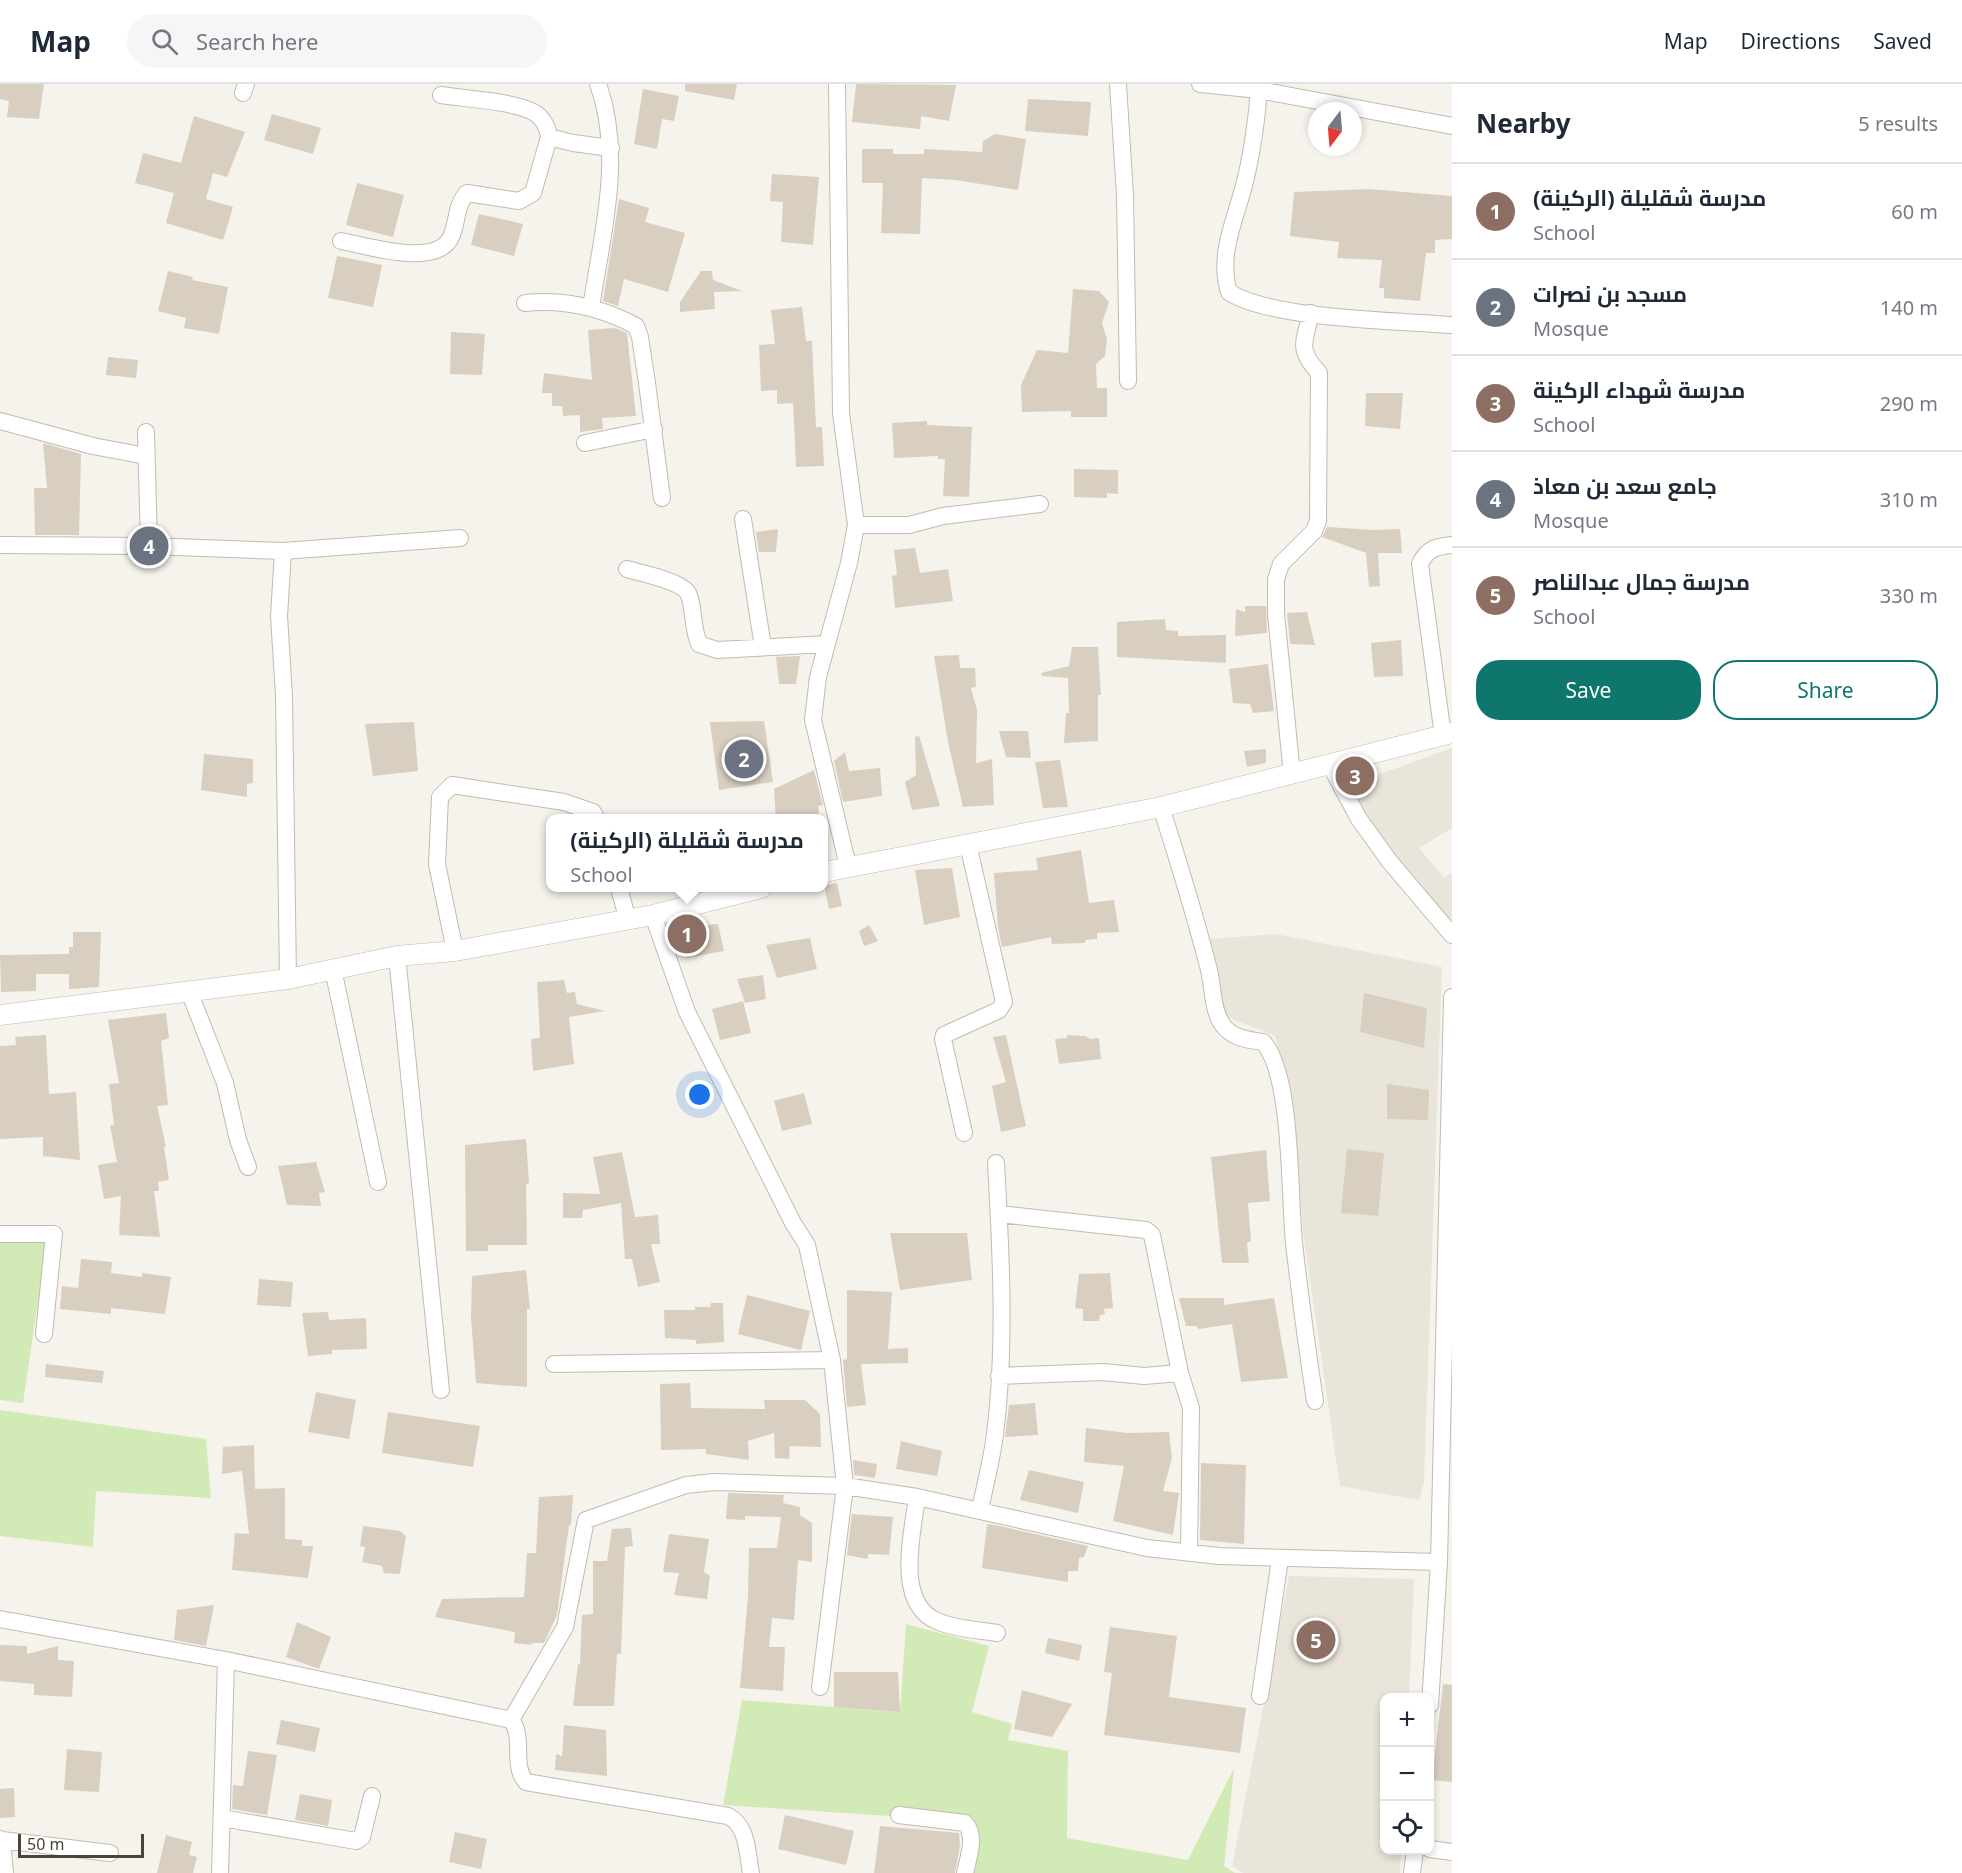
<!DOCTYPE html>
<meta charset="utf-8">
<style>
:root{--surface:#fff;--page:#f6f6f7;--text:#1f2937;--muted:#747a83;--line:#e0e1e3;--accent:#0f766e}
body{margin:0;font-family:"Noto Sans",Cairo,sans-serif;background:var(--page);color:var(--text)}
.controls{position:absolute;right:18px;bottom:18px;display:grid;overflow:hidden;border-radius:12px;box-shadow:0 3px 9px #0003}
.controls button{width:54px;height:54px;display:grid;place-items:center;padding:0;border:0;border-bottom:2px solid var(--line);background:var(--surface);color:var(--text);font:30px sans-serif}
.compass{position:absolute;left:1308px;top:18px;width:54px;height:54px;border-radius:50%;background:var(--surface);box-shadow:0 3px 9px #0003;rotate:196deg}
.scale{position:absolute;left:18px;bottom:15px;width:126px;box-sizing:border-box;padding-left:6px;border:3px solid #4b4439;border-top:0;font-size:16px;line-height:21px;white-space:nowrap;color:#4b4439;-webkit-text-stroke:4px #fff;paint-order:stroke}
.you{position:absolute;left:700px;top:1011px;width:21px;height:21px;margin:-15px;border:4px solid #fff;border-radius:50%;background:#1a73e8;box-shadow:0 0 0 9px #1a73e833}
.badge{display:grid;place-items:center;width:39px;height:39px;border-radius:50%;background:var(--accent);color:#fff;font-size:20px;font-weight:700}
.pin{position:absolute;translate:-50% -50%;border:3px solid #fff;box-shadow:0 2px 6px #0006}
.popup{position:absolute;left:546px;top:730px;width:282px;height:78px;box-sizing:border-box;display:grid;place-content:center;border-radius:12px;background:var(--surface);filter:drop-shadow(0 2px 4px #0005);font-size:20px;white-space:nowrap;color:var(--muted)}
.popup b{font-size:22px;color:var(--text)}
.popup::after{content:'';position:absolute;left:50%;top:100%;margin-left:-12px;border:12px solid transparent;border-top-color:var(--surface)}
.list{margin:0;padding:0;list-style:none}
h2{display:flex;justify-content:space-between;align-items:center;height:78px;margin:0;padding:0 24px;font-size:26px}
h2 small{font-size:20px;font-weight:400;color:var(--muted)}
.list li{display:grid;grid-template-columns:39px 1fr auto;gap:18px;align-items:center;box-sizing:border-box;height:96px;padding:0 24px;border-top:2px solid var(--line)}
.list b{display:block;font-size:22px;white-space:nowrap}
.list p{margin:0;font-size:20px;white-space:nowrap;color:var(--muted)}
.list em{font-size:20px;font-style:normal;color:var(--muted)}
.actions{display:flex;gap:12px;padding:18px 24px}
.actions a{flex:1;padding:14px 0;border:2px solid var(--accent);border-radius:24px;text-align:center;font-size:21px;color:var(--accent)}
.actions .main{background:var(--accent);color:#fff}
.icon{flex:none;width:33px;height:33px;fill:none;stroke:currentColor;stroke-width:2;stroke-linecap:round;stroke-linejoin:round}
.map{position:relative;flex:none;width:1452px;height:1789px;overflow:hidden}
header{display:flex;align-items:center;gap:36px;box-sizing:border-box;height:84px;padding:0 30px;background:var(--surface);border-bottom:2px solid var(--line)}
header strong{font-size:28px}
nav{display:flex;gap:33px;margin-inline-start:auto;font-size:21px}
.search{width:420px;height:54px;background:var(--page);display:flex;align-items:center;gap:15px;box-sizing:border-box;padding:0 21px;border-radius:33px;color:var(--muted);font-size:22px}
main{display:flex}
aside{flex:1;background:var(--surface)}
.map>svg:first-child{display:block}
.residential{fill:#eae5da}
.green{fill:#d2eab5}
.building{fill:#d8cfc1}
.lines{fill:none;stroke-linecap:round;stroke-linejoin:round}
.minor-casing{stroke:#c2bbae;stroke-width:18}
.tertiary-casing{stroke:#c2bbae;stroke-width:21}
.minor{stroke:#fff;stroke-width:16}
.tertiary{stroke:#fff;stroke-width:20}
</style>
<header>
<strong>Map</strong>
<div class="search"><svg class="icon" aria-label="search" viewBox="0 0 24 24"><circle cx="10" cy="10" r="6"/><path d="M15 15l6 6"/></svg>Search here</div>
<nav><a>Map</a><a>Directions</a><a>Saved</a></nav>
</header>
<main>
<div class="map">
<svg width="1452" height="1789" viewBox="0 0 1452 1789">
<rect width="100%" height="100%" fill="#f6f3ec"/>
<path class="residential" d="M1452,664V744L1419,764L1444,793L1452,789V840L1389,767L1347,702Z
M1276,850L1442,883L1424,1398L1419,1416L1340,1402L1303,1148L1295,1035L1275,952L1227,933L1210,855Z
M1289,1492L1414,1495L1409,1613L1384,1614V1766L1401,1767L1400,1789H1243L1232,1782Z"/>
<path class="green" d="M0,1155H47L23,1319L0,1316Z
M0,1326L206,1355L211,1414L96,1407L93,1463L0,1452Z
M906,1540L989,1562L972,1628L1012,1640L1008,1656L1068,1667L1067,1754L1188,1776L1234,1684L1224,1782L1235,1789H962L968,1742L889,1732L723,1721L742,1616L900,1628Z"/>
<path class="building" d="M0,0H44L39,35L7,33L9,17L0,15Z
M685,0H737L734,16L685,7Z
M856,0L956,1L949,37L921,32L920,45L852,38Z
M643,5L679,12L674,37L662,35L657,65L634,60Z
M1028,15L1091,18L1088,52L1025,47Z
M272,30L321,44L313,70L264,56Z
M194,32L245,48L227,93L213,89L206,115L233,123L223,156L166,139L174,109L135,99L143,69L181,79Z
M995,50L1026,55L1018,106L955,96L922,94L920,150L881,149L883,99H862V65H893V70H924V65L982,68L983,57Z
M772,90L819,93L813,161L781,158L783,118L770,117Z
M357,99L404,111L393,153L346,141Z
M1369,105L1452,112V155L1435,156V169H1426L1420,217L1384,214V204H1379L1382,176L1337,174L1339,158L1290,152L1294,108Z
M619,115L649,124L645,138L685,149L668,208L624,195L618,222L603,217Z
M479,130L523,140L514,172L471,161Z
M337,172L382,181L373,223L328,214Z
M168,187L193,193L192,196L228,203L219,250L184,244L186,234L158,227Z
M701,187H712L713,196L742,207L714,208L715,225L680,228V218Z
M1073,205L1099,207L1109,218L1102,239L1107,255L1105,272L1096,280L1097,304H1107V333H1071V327L1022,328L1021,301L1037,266L1068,269Z
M802,223L806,257H812L816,343H822L824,382L796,383L793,319L777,320V306L761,307L759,261L775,260L771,226Z
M615,244L627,249L636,332L602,334L603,345L580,348V331L563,332L562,322H552V309H542L544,289L592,296L588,246Z
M451,248L485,250L482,291L450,290Z
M108,273L138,276L136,294L106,291Z
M1366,309H1403L1400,345L1365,342Z
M927,337V341L972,343L969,413L943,412L945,375H938V372L894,374L892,339Z
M43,359L81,370L79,451H35L34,404H47Z
M1074,385L1118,386V410L1107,409V414L1074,413Z
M1327,443L1374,446L1400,445L1402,469H1378L1380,502L1369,503L1366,469L1322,453Z
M778,445L776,468H759L756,448Z
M915,464L920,489L948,485L953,517L895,524L892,492L897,491L894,466Z
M1245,522H1266L1267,549L1235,552L1236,525L1245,528Z
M1307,528L1315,561L1290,560L1287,529Z
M1165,535L1166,546L1178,547V552L1226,551V579L1117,573V538Z
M1401,556L1403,592L1374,593L1371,559Z
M1072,563H1098L1101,611H1098V657L1064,659L1066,629H1069L1068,594L1042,592L1041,589L1069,582Z
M959,571L960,584H975L976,603L971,604L977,626L976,679L992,675L994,721L963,723L948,658L934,572Z
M800,572L796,600H779L776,573Z
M1268,580L1274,627L1253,629L1250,620L1233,619L1229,585Z
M764,637L773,698L719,706L710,638Z
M414,638L418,687L373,692L365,640Z
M999,647H1028L1031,674L1006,673Z
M919,652L940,722L912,726L905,698L916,691L915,653Z
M1266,665V679L1247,683L1244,667Z
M845,668L849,687L880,684L882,712L843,718L834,677Z
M204,670L253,675V699L247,700V713L201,706Z
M1060,676L1068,723L1043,724L1035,678Z
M814,686L823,721L818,722L819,730L804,731L803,735H776L774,705Z
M1081,766L1089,819L1114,816L1119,848L1097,849V855L1085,856V859L1052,860L1051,853L1002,863L998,843L994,789L1038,786L1036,774Z
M952,784L960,833L924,841L915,786Z
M837,799L842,822L829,825L824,801Z
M718,840L724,867L687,874L683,843Z
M869,841L878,857L864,862L859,847Z
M73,848H101L99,903L69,905V890H36V907L1,908L0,871L69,870V863H73Z
M810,854L817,885L777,894L766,861Z
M763,891L766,915L745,919L737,895Z
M564,896L567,909L575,908L577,920L605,927L569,933L574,980L533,987L531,955L540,954L537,898Z
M1364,909L1427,924L1424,964L1360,948Z
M743,917L751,949L720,956L712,925Z
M166,929L169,954L161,957L168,1021L157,1022L166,1063H164L169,1096L158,1098L159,1107H154L160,1153L119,1151L121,1112L104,1115L98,1081L117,1078L110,1041H114L109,1000L119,999L108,936Z
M46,951L49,1010L76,1008L80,1076L43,1072V1053L0,1055V962L16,961L15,953Z
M1006,951L1026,1042L1001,1048L992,1002L1006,998L993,953Z
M1067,951L1085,952L1090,955L1099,954L1101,975L1059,980L1055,955L1067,954Z
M1387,1000L1429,1006L1428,1036L1387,1035Z
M804,1009L812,1040L782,1047L774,1017Z
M526,1055L529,1099L526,1100L527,1161H488V1167H466L465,1061Z
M1347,1065L1384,1069L1378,1132L1341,1129Z
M1266,1066L1270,1117L1248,1119L1251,1157L1247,1159L1249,1179H1222L1211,1073Z
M622,1068L635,1133L658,1131L660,1160H651L660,1198L638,1203L632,1175H625L621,1119L583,1126L582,1134H563V1109L600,1110L593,1073Z
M316,1078L325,1108L319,1109L321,1122L287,1121L278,1082Z
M890,1149H967L972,1196L900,1206Z
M81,1175L112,1178L111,1189L142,1193V1189L171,1193L165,1230L111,1224V1230L60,1225L62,1202L78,1204Z
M526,1186L530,1225H527V1303L476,1299L471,1234L472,1192Z
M1110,1189L1113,1224L1104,1225L1105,1230L1100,1231L1099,1237H1083V1225L1075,1224L1079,1190Z
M259,1195L293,1198L291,1223L257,1221Z
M847,1206L892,1208L888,1265L908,1264V1279L861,1280L866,1321L847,1323L843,1276L847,1275Z
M747,1211L810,1227L801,1266L738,1250Z
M1179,1214H1224V1221L1274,1214L1288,1294L1241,1298L1232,1240L1199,1245L1196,1242H1186Z
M711,1219H723L724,1258L696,1260V1256L665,1254L664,1226H695V1223H710Z
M328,1228L329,1236L366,1234L367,1265L332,1266V1270L308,1272L302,1229Z
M46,1280L104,1287L102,1299L45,1293Z
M690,1299L691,1324L765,1325L764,1316H805L820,1330L821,1363L790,1362L789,1375L775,1374L774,1349L748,1357L749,1376L706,1370V1365L661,1366L660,1300Z
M316,1308L356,1316L349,1355L308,1348Z
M1035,1319L1038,1351L1005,1353L1009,1321Z
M388,1328L480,1342L473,1383L382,1369Z
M1086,1344L1128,1349L1169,1348L1172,1374L1163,1407L1179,1409L1173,1451L1113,1437L1124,1382L1084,1378Z
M901,1357L942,1367L937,1392L896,1385Z
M254,1361L255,1405L285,1404V1455L302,1456V1462H313L308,1494L232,1486L235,1449L249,1450L242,1387L222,1390L223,1363Z
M853,1376L877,1380L875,1394L854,1391Z
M1201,1379L1246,1381L1244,1460L1200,1456Z
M1029,1386L1084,1398L1078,1429L1020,1416Z
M728,1409L784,1411L783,1419L800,1423V1431L812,1439V1478L798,1476L794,1536L772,1534L769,1563H785L783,1607L740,1604L748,1512L749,1464H777L781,1433L745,1432V1436L726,1435Z
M573,1411L571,1441H569L557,1531L544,1559H531L532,1561L514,1559L515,1548L435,1533L442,1515L524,1513L527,1469H536L539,1413Z
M852,1430L893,1433L889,1471L869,1470L867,1475L847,1471Z
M987,1440L995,1441L1088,1462L1084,1473L1079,1474L1078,1487H1068V1498L982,1484Z
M363,1442L400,1447L406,1452L400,1490L384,1489L382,1482L362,1478L365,1463L360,1462Z
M631,1444L633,1462L625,1463L621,1570H617L614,1622H573L578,1580H580L582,1531L593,1530V1477H607L612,1445Z
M669,1450L709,1455L704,1488L710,1492L707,1515L674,1511L679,1489L663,1488Z
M214,1521L206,1562L174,1556L177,1526Z
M297,1538L331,1553L319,1585L286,1573Z
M1110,1543L1177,1552L1169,1613L1246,1624L1240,1669L1104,1651L1112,1589L1104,1588Z
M1048,1554L1082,1561L1079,1577L1045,1569Z
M0,1561L27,1562V1570L58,1562V1576L74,1577L72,1613L34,1611V1600L0,1597Z
M834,1588H898L900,1628L834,1623Z
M1443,1600L1452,1601V1698L1432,1696Z
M1022,1606L1072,1620L1052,1653L1014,1645Z
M281,1636L320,1644L315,1668L276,1660Z
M564,1641L606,1646L607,1692L555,1686L556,1670L562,1672Z
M67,1665L102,1668L99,1708L64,1706Z
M248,1667L277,1671L267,1731L232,1725L233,1701L243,1702Z
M14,1704L15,1733L0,1734V1705Z
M300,1710L332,1716L328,1742L295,1736Z
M785,1731L854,1747L846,1781L778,1765Z
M880,1742L959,1749L960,1762L955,1789H874Z
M455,1748L487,1755L481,1785L449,1778Z
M166,1751L192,1758L189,1771L197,1773L193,1789H157Z"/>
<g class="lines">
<defs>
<path id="minor" d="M837,0L841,329L856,441L849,479L818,593L813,636L848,782
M1118,0L1125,111L1128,297
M1200,0L1259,6L1452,42
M1259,0C1258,29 1251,77 1243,105C1234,139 1218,172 1229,208C1269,235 1400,237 1452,241
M243,9L246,0
M441,11C466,15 514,17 535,29C543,34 548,44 549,53L573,59L611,64
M341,157C368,162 437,184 451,153C458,138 455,122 467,109L519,117L533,109L549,53
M525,219C563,215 602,224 636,242L640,253L647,299L662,414
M591,224C602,150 624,73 598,0
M0,337L93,362L146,372
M146,348L149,462
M585,359L654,345
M743,435L763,563
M856,441H909L943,432L1040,420
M0,461L149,462L283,467L460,454
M283,467L279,532L284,612L288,895
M627,485C641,489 681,497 688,509C694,520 692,544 699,560L717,566L827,560
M1443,652L1420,480C1427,464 1436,463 1452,461
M1330,681L1359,735L1390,778L1452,851
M1292,691L1276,530V495L1281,480L1314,447L1318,437L1319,289C1297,265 1304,259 1311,229
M1161,723C1178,776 1194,828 1208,882C1213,899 1212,926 1222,940C1231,954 1248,956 1263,958C1293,991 1289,1112 1294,1159C1300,1212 1307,1264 1315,1317
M619,804L627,833
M653,831L687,928L793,1139L807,1161L832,1276L845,1402L820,1603
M455,867L437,780L440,713L452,701L564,718L593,728L596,734
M397,872L441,1306
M333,885L378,1098
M189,907L225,999L238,1056L248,1083
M964,1049L943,955L944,951L999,926L1004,918L968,760
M999,1130L1146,1146L1152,1151L1180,1289L1191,1324L1189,1469
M0,1150H54L44,1250
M554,1280L832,1276
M999,1292L1103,1288L1144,1292L1180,1289
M917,1413C913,1448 894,1519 937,1537C955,1545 978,1546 997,1549
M980,1426C985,1401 992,1375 995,1350C1006,1261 1001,1169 996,1079
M0,1535L226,1576L511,1636C525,1653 511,1681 526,1698L728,1732C748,1742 747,1769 751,1789
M1260,1612L1280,1475
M1430,1621L1439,1478L1452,913
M511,1636L565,1543L586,1436L686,1401L714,1398L845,1402L917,1413L1147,1464L1219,1472L1439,1478
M899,1731L965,1739C977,1752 968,1774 965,1789
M222,1734L356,1757L362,1753L372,1712
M0,1755L2,1756L5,1789
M2,1756L110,1769
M1430,1765L1452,1768
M220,1789L226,1576
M1412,1789L1415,1766"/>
<path id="tertiary" d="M824,788L1161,723L1452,649
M0,931L288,895L397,872L455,867L653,831L761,804"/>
</defs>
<use href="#minor" class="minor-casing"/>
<use href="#tertiary" class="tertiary-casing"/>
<use href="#minor" class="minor"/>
<use href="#tertiary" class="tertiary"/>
</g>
</svg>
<div class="controls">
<button>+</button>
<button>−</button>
<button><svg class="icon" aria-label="locate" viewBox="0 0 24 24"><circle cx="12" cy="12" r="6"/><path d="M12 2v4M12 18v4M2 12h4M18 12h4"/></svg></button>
</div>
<svg class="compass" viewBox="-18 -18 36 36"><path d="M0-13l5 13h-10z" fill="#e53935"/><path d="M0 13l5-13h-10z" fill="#747a83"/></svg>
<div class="scale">50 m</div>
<div class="you"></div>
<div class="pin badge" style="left:687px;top:850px;background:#8d6e63">1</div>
<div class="popup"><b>مدرسة شقليلة (الركينة)</b>School</div>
<div class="pin badge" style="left:744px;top:675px;background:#6b7280">2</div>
<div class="pin badge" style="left:1355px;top:692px;background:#8d6e63">3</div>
<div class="pin badge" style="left:149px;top:462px;background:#6b7280">4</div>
<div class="pin badge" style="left:1316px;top:1556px;background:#8d6e63">5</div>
</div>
<aside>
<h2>Nearby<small>5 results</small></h2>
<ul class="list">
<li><span class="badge" style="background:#8d6e63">1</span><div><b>مدرسة شقليلة (الركينة)</b><p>School</p></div><em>60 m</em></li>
<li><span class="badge" style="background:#6b7280">2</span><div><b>مسجد بن نصرات</b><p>Mosque</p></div><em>140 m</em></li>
<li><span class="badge" style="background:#8d6e63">3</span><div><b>مدرسة شهداء الركينة</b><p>School</p></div><em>290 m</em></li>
<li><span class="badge" style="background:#6b7280">4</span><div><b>جامع سعد بن معاذ</b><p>Mosque</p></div><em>310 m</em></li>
<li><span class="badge" style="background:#8d6e63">5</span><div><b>مدرسة جمال عبدالناصر</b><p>School</p></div><em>330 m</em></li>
</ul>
<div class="actions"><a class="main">Save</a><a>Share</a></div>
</aside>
</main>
